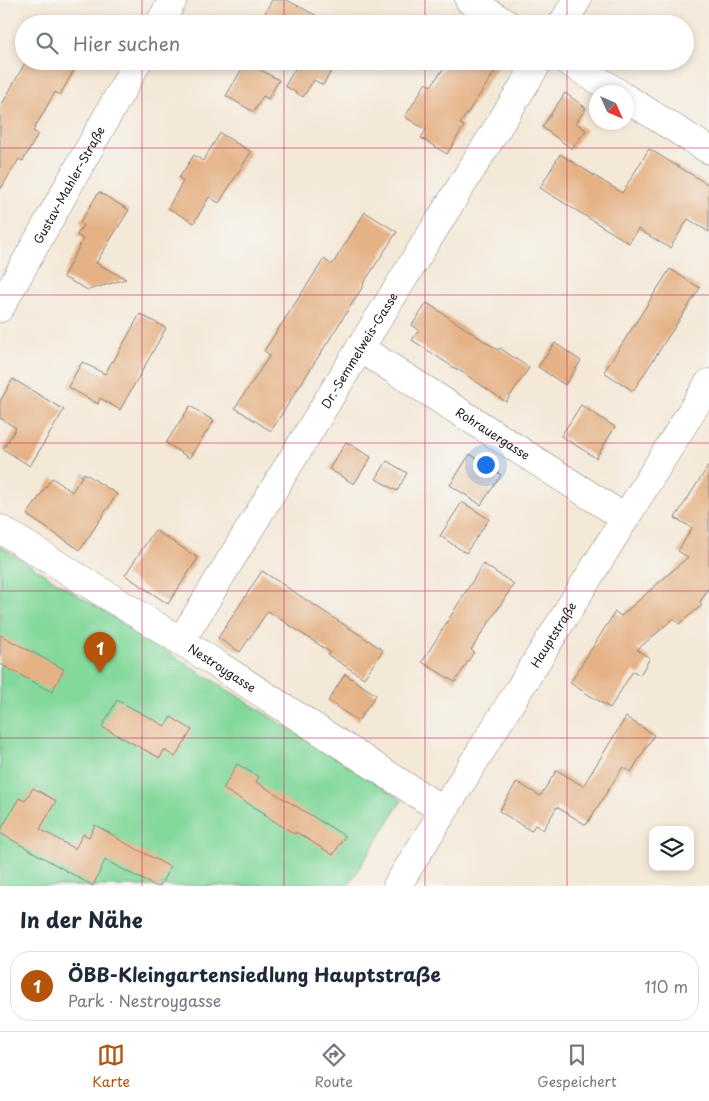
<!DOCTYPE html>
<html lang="de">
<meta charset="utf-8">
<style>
:root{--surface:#fff;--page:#f6f6f7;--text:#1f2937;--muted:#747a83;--line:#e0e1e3;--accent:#b45309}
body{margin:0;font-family:"Playpen Sans",sans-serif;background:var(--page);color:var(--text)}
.controls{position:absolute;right:15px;bottom:15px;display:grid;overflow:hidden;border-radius:10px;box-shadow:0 2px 8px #0003}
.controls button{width:45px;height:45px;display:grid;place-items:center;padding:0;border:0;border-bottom:1px solid var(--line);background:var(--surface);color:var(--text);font:25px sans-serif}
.compass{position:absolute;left:589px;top:85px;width:45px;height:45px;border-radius:50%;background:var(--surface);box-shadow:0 2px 8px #0003;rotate:135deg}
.you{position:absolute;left:485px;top:464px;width:18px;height:18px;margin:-12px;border:4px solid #fff;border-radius:50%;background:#1a73e8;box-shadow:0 0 0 8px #1a73e833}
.badge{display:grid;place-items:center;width:32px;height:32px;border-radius:50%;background:var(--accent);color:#fff;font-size:16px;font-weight:700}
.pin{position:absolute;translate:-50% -41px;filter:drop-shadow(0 1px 2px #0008)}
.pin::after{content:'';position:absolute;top:26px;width:18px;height:15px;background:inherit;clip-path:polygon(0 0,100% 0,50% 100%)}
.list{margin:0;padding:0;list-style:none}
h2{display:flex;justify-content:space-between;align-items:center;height:65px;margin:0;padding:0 20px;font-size:21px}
h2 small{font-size:16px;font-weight:400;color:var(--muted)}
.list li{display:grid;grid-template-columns:32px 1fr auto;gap:15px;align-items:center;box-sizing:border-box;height:70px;margin:0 10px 10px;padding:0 10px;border:1px solid var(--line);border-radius:20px}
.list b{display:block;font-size:19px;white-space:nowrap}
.list p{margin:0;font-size:16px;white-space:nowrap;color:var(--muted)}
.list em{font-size:16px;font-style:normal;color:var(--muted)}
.icon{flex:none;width:28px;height:28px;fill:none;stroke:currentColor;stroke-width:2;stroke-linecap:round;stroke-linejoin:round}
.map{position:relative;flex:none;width:709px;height:886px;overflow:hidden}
.search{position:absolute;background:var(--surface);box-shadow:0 2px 8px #0003;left:15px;right:15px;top:15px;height:55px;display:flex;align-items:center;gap:12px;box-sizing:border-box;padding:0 18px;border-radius:28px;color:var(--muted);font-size:19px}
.sheet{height:145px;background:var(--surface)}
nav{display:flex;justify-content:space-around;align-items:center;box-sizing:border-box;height:70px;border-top:1px solid var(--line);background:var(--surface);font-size:14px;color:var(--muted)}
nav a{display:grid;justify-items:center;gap:2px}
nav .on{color:var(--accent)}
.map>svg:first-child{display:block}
.green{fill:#83d89b;stroke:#507a5c}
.building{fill:#e5b286}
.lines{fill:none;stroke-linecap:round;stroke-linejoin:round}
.minor-casing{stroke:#88827a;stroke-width:29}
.primary-casing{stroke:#88827a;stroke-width:29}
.minor{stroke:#fff;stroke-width:28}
.primary{stroke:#fff;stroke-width:28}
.grid{fill:none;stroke:#c2185b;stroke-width:1;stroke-opacity:0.55}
.labels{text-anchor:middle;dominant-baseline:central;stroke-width:4;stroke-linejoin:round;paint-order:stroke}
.street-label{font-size:12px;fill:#1c1c1c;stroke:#f6f6f2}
</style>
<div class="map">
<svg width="709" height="886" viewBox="0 0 709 886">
<rect width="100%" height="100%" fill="#f6f6f2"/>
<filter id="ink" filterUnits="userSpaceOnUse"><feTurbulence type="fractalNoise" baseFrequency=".02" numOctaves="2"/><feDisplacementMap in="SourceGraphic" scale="10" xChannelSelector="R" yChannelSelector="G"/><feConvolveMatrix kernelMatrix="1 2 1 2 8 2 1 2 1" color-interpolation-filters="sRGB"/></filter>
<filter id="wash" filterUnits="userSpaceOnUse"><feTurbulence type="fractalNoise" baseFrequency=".0096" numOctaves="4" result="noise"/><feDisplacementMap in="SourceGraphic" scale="20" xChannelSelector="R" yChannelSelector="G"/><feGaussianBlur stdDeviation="1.12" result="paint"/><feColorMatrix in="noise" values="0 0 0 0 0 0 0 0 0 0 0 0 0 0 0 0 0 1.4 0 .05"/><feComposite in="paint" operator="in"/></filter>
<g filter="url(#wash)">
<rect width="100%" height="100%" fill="#f4e8d7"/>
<path class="green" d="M0,546L402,800L348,886H0Z"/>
<g id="blocks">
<path class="building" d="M272,0H287L317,16L312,24H259Z
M26,61H79L60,95L55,92L33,131L38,134L23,161L19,159L0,190V108Z
M282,61H337L323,85L314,80L303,97L285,86L295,69Z
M449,61H502L460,124L464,126L447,154L421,138L426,130L405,117L426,83L431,86Z
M246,62L279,80L268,99L263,96L254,112L226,96Z
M565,93L586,108L576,123L586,130L572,149L542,127Z
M220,133L251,152L219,203L209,197L194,223L168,208L183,181L179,178L194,155L203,161Z
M649,149L709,185V232L688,219L670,248L638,229L629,243L540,188L560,154L622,193Z
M99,192L129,210L96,263L126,279L88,290L63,277L83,239L77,235L83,225L80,222Z
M365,212L397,232L363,284L364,285L271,431L235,408L270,355L264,351L324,259L332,265Z
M670,269L700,288L633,391L604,372Z
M427,303L498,350L500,348L529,368L506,402L459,370V371L412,340L419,330L412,325Z
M140,314L166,328L120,410L100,398L98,404L68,387L82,362L105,374L112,361L113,362Z
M555,343L581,361L565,385L538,367Z
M13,379L64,410L30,466L3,449L16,428L0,418V401Z
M581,405L615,427L596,458L561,436Z
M190,406L214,421L189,458L166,443Z
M346,442L371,457L354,484L329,469Z
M470,454L501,475L481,505L450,485Z
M387,461L407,473L397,491L376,479Z
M709,465V587L700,602L702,605L679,624L674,618L637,650L650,658L640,675L633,671L610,708L570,683L615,612L621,616L688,557L678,551L692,528L675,518Z
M84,473L117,494L80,550L27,515L52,478L72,492Z
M462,502L489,519L466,553L440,536Z
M155,530L198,558L168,604L125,575Z
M483,564L514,584L471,650L474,652L455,682L422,662Z
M262,571L383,650L364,678L328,655L330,652L268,611L240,652L218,638Z
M0,635L64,669L52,692L0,664Z
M345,674L376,695L358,721L328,701Z
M117,700L165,726L171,717L192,730L175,757L164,750L160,758L102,727Z
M626,717L654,735L631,772L623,767L586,825L557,807L543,830L535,825L531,831L499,811L517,782L540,796L557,770L583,786Z
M237,764L259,777L256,782L345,836L333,855L296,832L295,834L264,815L266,814L223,789Z
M33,788L56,801L40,829L75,849L83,834L89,837L95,825L118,838V839L170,867L160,886H155L105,860L93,886L0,833V831L19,798L25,801Z"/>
</g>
</g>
<g filter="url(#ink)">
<use href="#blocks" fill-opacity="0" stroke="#88827a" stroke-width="1"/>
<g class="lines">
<defs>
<g id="minor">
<path d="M469,0L507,24"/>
<path d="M159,24L173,0"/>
<path d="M562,24L577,0"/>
<path d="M567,61L617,92"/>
<path d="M626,98L709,150"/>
<path id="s1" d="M0,308L138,61"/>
<path id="s2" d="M360,348L625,518"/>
<path id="s3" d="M0,529L181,641L444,811"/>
<path id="s4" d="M181,641L360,348L539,61"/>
</g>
<g id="primary">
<path id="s5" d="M397,886L709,383"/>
</g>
</defs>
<use href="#minor" class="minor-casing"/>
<use href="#primary" class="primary-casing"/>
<use href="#minor" class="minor"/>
<use href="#primary" class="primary"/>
</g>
</g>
<path class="grid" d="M142,0V24M284,0V24M425,0V24M567,0V24M142,61V886M284,61V886M425,61V886M567,61V886M0,148H709M0,295H709M0,443H709M0,591H709M0,738H709"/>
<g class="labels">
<g class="street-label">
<text stroke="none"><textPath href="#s1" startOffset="141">Gustav-Mahler-Straße</textPath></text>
<text stroke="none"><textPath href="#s4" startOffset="341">Dr.-Semmelweis-Gasse</textPath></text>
<text stroke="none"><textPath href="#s2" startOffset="158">Rohrauergasse</textPath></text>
<text stroke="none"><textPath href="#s5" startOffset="296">Hauptstraße</textPath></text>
<text stroke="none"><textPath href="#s3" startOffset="262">Nestroygasse</textPath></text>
</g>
</g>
</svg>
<div class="controls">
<button><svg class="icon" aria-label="layers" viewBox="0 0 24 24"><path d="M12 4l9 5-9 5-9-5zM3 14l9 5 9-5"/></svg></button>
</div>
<svg class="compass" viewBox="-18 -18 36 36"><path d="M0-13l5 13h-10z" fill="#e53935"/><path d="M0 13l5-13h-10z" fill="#747a83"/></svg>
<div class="you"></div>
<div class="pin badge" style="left:100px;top:673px">1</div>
<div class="search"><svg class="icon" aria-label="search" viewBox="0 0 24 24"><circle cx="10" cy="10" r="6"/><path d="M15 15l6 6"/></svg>Hier suchen</div>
</div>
<section class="sheet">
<h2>In der Nähe<small></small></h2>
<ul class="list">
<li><span class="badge">1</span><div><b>ÖBB-Kleingartensiedlung Hauptstraße</b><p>Park · Nestroygasse</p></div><em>110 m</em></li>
</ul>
</section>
<nav>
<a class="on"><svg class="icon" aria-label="map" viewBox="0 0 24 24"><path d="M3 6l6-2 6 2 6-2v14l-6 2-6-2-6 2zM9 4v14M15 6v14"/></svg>Karte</a>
<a><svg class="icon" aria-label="directions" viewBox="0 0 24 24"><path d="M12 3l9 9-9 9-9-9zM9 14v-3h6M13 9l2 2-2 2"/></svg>Route</a>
<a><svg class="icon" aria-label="saved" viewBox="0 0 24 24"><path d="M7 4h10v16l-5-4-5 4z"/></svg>Gespeichert</a>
</nav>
